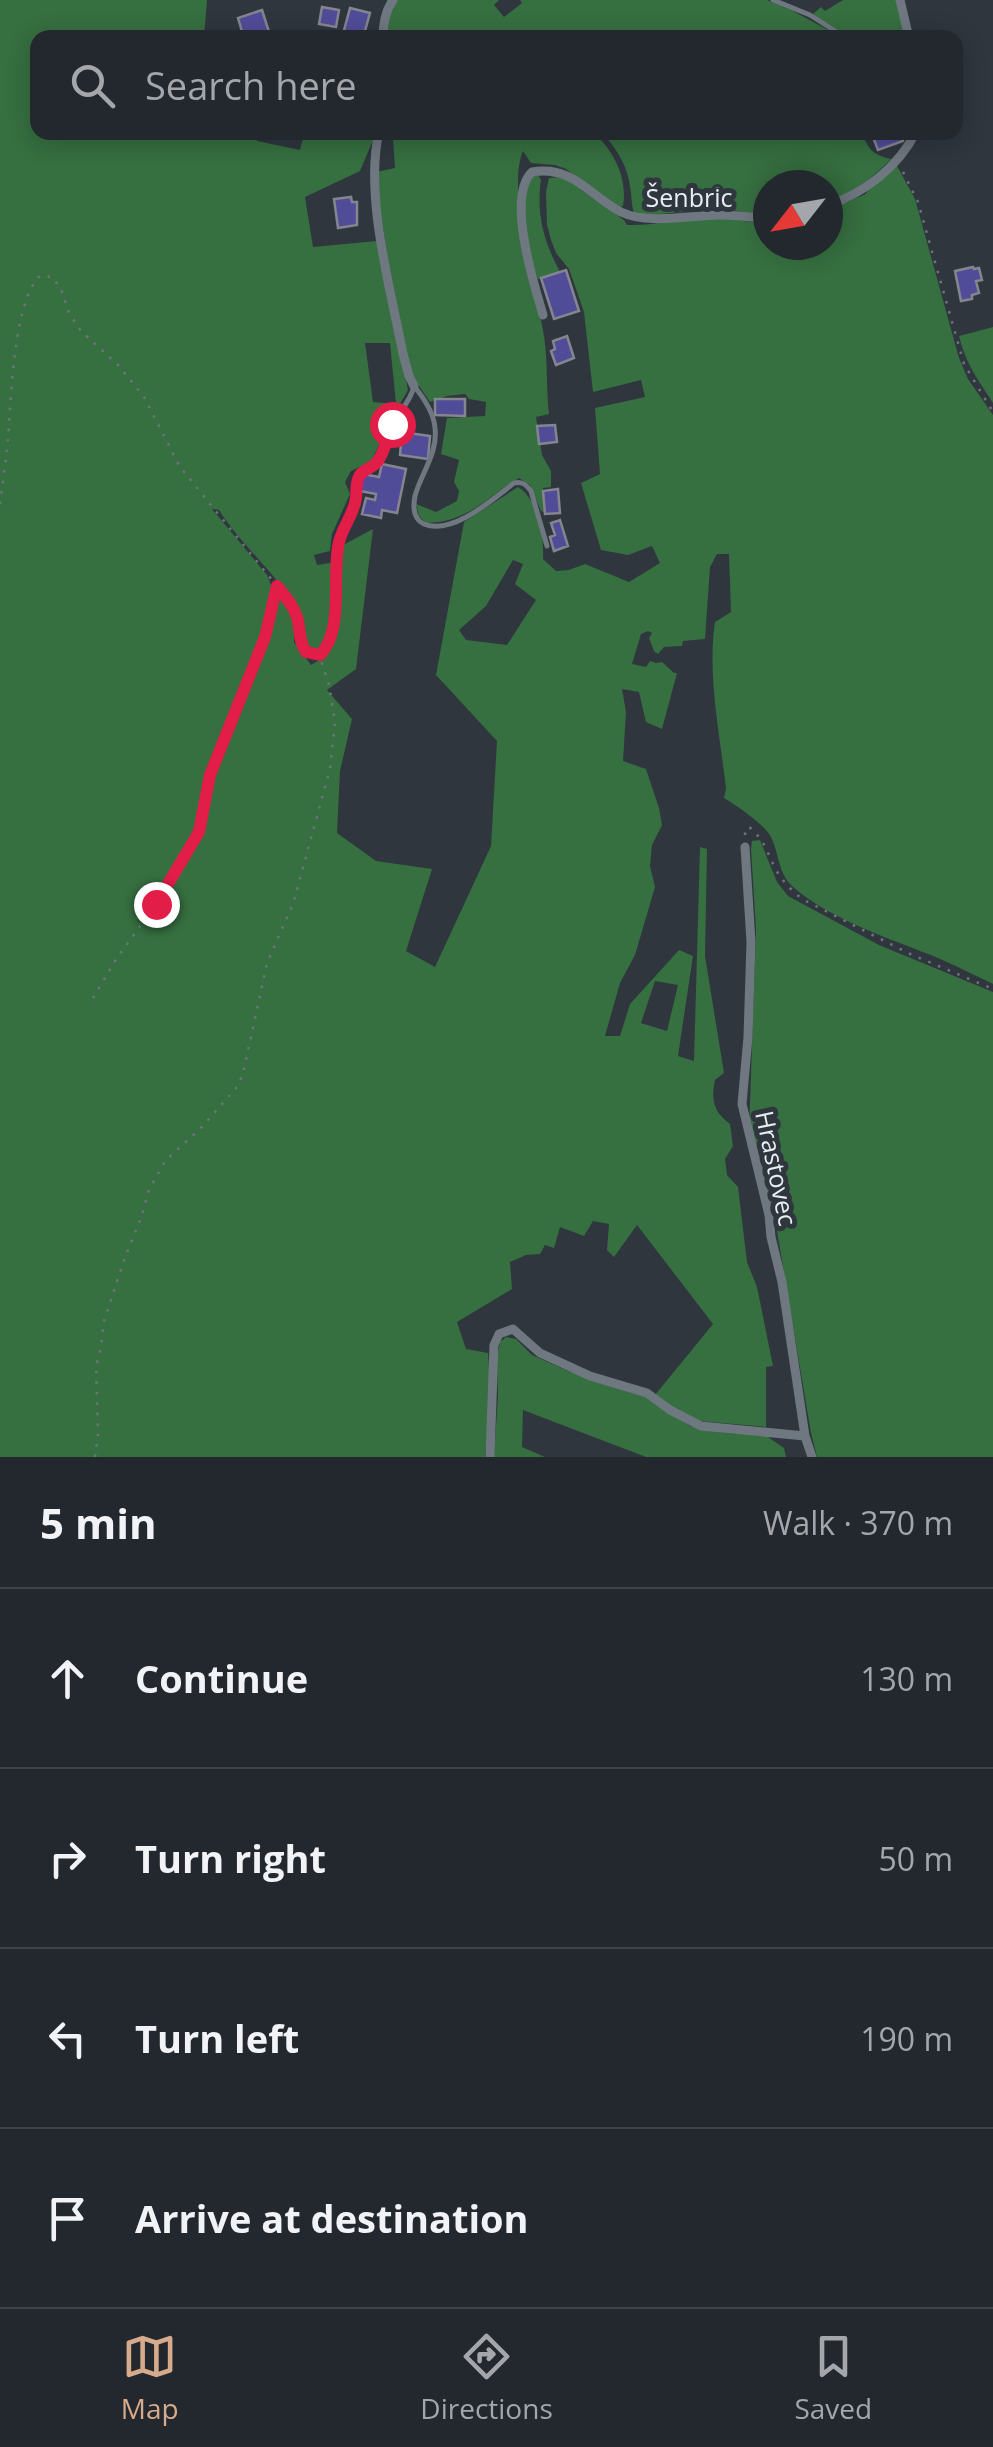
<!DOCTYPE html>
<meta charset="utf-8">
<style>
:root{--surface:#23282e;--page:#2b3036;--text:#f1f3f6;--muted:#a3a6aa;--line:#40444a;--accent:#d6ab8b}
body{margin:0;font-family:"Open Sans",sans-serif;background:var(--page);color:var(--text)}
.compass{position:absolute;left:753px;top:170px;width:90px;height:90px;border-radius:50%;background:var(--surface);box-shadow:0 5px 25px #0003;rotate:239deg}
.stop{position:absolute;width:30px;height:30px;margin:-22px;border:8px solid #e11d48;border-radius:50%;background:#fff}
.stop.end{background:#e11d48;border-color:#fff;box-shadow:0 2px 10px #0008}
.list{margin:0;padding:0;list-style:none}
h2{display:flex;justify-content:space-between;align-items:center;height:130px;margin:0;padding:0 40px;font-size:42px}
h2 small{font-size:32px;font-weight:400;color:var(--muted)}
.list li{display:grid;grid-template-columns:65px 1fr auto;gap:30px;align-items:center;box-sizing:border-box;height:180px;padding:0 40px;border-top:2px solid var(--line)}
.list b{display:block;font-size:38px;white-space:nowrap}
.list em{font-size:32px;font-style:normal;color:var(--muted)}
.icon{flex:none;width:55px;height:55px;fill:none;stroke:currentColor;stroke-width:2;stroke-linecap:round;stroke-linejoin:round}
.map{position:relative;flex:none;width:993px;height:1457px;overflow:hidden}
.search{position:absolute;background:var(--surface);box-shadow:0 5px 25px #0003;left:30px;right:30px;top:30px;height:110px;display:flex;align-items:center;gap:25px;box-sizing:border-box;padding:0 35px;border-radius:20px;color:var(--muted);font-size:38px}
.sheet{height:850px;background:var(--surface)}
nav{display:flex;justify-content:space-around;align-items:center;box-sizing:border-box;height:140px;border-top:2px solid var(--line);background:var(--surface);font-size:28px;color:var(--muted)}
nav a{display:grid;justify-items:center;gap:5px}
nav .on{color:var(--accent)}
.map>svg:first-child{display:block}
.green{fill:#366f40;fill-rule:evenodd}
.building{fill:#514c98;stroke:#858590;stroke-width:2.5}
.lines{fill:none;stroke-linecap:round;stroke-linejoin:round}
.path{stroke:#6e747b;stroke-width:2.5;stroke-dasharray:2.5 8;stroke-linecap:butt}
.service{stroke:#6f7780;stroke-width:5}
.minor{stroke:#6f7780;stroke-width:9}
.route{stroke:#e11d48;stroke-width:12}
.labels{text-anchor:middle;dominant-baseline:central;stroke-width:10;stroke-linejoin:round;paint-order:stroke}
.street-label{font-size:25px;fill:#e9eef3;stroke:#2f363e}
</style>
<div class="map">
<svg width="993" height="1457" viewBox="0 0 993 1457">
<rect width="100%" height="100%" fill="#2f363e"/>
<path class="green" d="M0,0H207L204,37L38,38V132L257,133V141L300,150L304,134L300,133H376L360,171L305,197L313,247L377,241L408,390L389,423L371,462L351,471L345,482L350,494L332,534L330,551L314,555L317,565L336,562L334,602L325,645L318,650H309C298,637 302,616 290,598C269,567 239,542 219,510L212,509L267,575L274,592L284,597L292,610L295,624L294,642L311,665L326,656C333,635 337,614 338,593C340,576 339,561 343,545L373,529L356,669L327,690L352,719L340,771L337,833L376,861L432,869L406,951L435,967L491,846L497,741L436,675L464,522L518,487C539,500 544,536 543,559L556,571L569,570L585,564L629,582L660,563L652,546L628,555L601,550L581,483L600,474L595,408L645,397L641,380L593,392L584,312L569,269L556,253L551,240L547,225L546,192L549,178L563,177L624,220L627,225C658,226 687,216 718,218C735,218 751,224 768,223V245H828V209L864,195L896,164L915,199L959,358L968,379L993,415V984C970,973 947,961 923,952C882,936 825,916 792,886C778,873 779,853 771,837C764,824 737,806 724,798L726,788C720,736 707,674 715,622L731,612L729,554H717L710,567L705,639L683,641L682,646L664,647L658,654L654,651L649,638L652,633L648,631L641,634L632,664L646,667L650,661L656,663L662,662L674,673H677L662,729L646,722L639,692L622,689L626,712L623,761L646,769L659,808L662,825L652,845L650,866L655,887L635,955L620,983L605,1036H620L630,1004L679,950L693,956L678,1056L694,1061L700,847L707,849L705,956L724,1073L715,1080C711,1100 713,1111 730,1124L733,1146L725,1159L727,1175L738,1187L747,1262L757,1287L773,1366L766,1367V1427L700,1421L681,1414L655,1395L713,1324L637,1225L614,1257L607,1250L609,1224L593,1221L584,1236L560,1227L554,1248L545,1245L540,1254L526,1255L510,1262L512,1289L457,1322L466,1349L488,1353L491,1403L485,1457H0ZM365,343H390L396,404L373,402ZM513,560L523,564L515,584L536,600L507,645L466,640L459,630L486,606ZM655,981L678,985L667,1031L641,1023Z
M396,0H499L494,5L504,17L522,3L520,0H767L791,10L841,37L385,38L391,8Z
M843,0H898L904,37H851L835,31L813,14L821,7L825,11Z
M383,133H594C614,151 628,179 623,206L618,207L566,169L555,165L531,163L523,151C506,191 537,291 544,336C548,362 546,388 549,414L536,417L542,455L551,471V487L543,488L544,512L541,511L530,485L519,478C485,498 469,522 426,523L419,516L416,504L436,512L457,501L459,491L454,482L459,460L441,454L447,418L485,416L486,402L469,399L465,394L447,396L430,402L412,376L392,287L380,208L377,172L395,168L393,139L381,138Z
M602,133H862C868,149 873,155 891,159C871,179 855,192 828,200V185H768V214C751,215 735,209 718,209C693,209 668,214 642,216L634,213C631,203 632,196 630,187C628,167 616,147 602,133Z
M534,175H538L541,180C536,214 544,242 560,272L538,279C528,250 513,201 534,175Z
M993,327V403C978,379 966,365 959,336Z
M760,840L777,882L788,896L879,945L993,992V1457H817L811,1433L776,1225L749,1132L756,930L751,849L752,841Z
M506,1337L516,1339L532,1355L568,1371L647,1397L690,1426L725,1433L765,1435L784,1448L786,1457H646L523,1410L522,1447L545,1457H494L498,1396L497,1359L500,1342Z"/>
<path class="building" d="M322,7L339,10L336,27L319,24Z
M350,8L370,13L363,38L343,34Z
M262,10L271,38H244L238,18Z
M871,132H900L903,141L878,150Z
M351,197L352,202H357V225L338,228L334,199Z
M973,267L974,269L979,268L982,280L976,281L979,293L972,295V299L961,301L955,271Z
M566,270L579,311L554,319L541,278Z
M567,336L574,358L556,365L551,351L555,349L553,341Z
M435,399H465V416L435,415Z
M555,425L557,442L539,444L537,426Z
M402,432L430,436L428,459L400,455Z
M382,464L406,469L397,513L382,510L381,518L362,514L366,498L375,500L376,494L360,491L363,474L379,477Z
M558,489L560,513L545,514L543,491Z
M560,520L568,546L554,551L550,537L555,535L551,523Z"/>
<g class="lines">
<path class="path" d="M903,172L918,202L964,364L993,412
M0,504C2,486 5,468 7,450C11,411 12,301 40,276L52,277L61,289L69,313L81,331L118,365L144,397L180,467L285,596L294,609L299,624V643L306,652L319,655C343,631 334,580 338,548C340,532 350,520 354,504
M745,835V830L749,827C764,839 767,852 775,868C782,881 791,890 802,899L910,954L993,989
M93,998L115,961L156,904L199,832L210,775L265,637L277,587
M95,1457L98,1434L96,1367L101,1347L104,1321L124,1260L141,1218L149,1190L165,1161L201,1128L237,1087L243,1074L267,963L293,904L330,769L335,722L329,685L320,657"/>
<path class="service" d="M773,0L810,15L846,38
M414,386C423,397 434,413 435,428C438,454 421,473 415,496C413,506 413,519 424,524C452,536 493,499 514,483C523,481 526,485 531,491L547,546
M356,498C357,465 367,479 379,459C384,450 386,438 391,428C397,413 411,402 414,386"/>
<path class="minor" d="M900,0L909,38
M383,38C383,24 385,11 393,0
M379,132C364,195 391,291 403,354L409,376L414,386
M828,205C865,193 898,167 916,132
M543,315C534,284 506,197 532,172C572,165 589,195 621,212C648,225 691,215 721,215C737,215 752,218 768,218
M745,847L751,942L748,1037L742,1104L769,1215L771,1237L782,1282L805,1436L812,1457
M490,1457L494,1345L499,1334L513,1329L540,1353L590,1376L647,1393L670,1410L701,1426L805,1436"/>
</g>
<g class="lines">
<path class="route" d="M156,904L199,832L210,775L265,637L277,586C285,596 293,605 297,617C301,630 298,640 306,652L320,655C345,629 331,575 339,542C343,526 354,514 356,498C357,490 355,483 360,475C364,469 373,468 378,461C385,451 388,436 392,424"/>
</g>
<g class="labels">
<g class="street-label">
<text x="689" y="197">Šenbric</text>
<text transform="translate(777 1168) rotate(78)">Hrastovec</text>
</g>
</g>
</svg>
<svg class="compass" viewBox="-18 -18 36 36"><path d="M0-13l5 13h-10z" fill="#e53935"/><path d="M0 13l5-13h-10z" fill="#a3a6aa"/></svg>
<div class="stop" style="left:392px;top:424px"></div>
<div class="stop end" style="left:156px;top:904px"></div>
<div class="search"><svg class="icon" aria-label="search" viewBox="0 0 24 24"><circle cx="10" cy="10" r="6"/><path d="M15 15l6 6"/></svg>Search here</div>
</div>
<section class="sheet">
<h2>5 min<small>Walk · 370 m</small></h2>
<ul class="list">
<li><svg class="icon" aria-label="ahead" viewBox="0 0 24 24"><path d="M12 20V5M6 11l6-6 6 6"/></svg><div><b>Continue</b></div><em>130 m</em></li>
<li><svg class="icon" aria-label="right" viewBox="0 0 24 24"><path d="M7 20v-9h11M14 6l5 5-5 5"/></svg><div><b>Turn right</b></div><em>50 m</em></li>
<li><svg class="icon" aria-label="left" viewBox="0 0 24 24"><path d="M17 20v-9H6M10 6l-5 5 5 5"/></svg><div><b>Turn left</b></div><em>190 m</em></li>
<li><svg class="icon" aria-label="arrive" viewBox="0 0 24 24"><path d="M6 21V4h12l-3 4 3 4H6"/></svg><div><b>Arrive at destination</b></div></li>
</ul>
</section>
<nav>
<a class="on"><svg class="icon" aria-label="map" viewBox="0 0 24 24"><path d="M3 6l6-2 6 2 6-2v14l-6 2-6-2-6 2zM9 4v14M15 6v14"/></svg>Map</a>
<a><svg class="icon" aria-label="directions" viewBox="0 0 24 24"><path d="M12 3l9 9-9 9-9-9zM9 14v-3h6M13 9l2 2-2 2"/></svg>Directions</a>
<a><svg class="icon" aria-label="saved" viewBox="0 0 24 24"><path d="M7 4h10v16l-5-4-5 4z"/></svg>Saved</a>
</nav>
